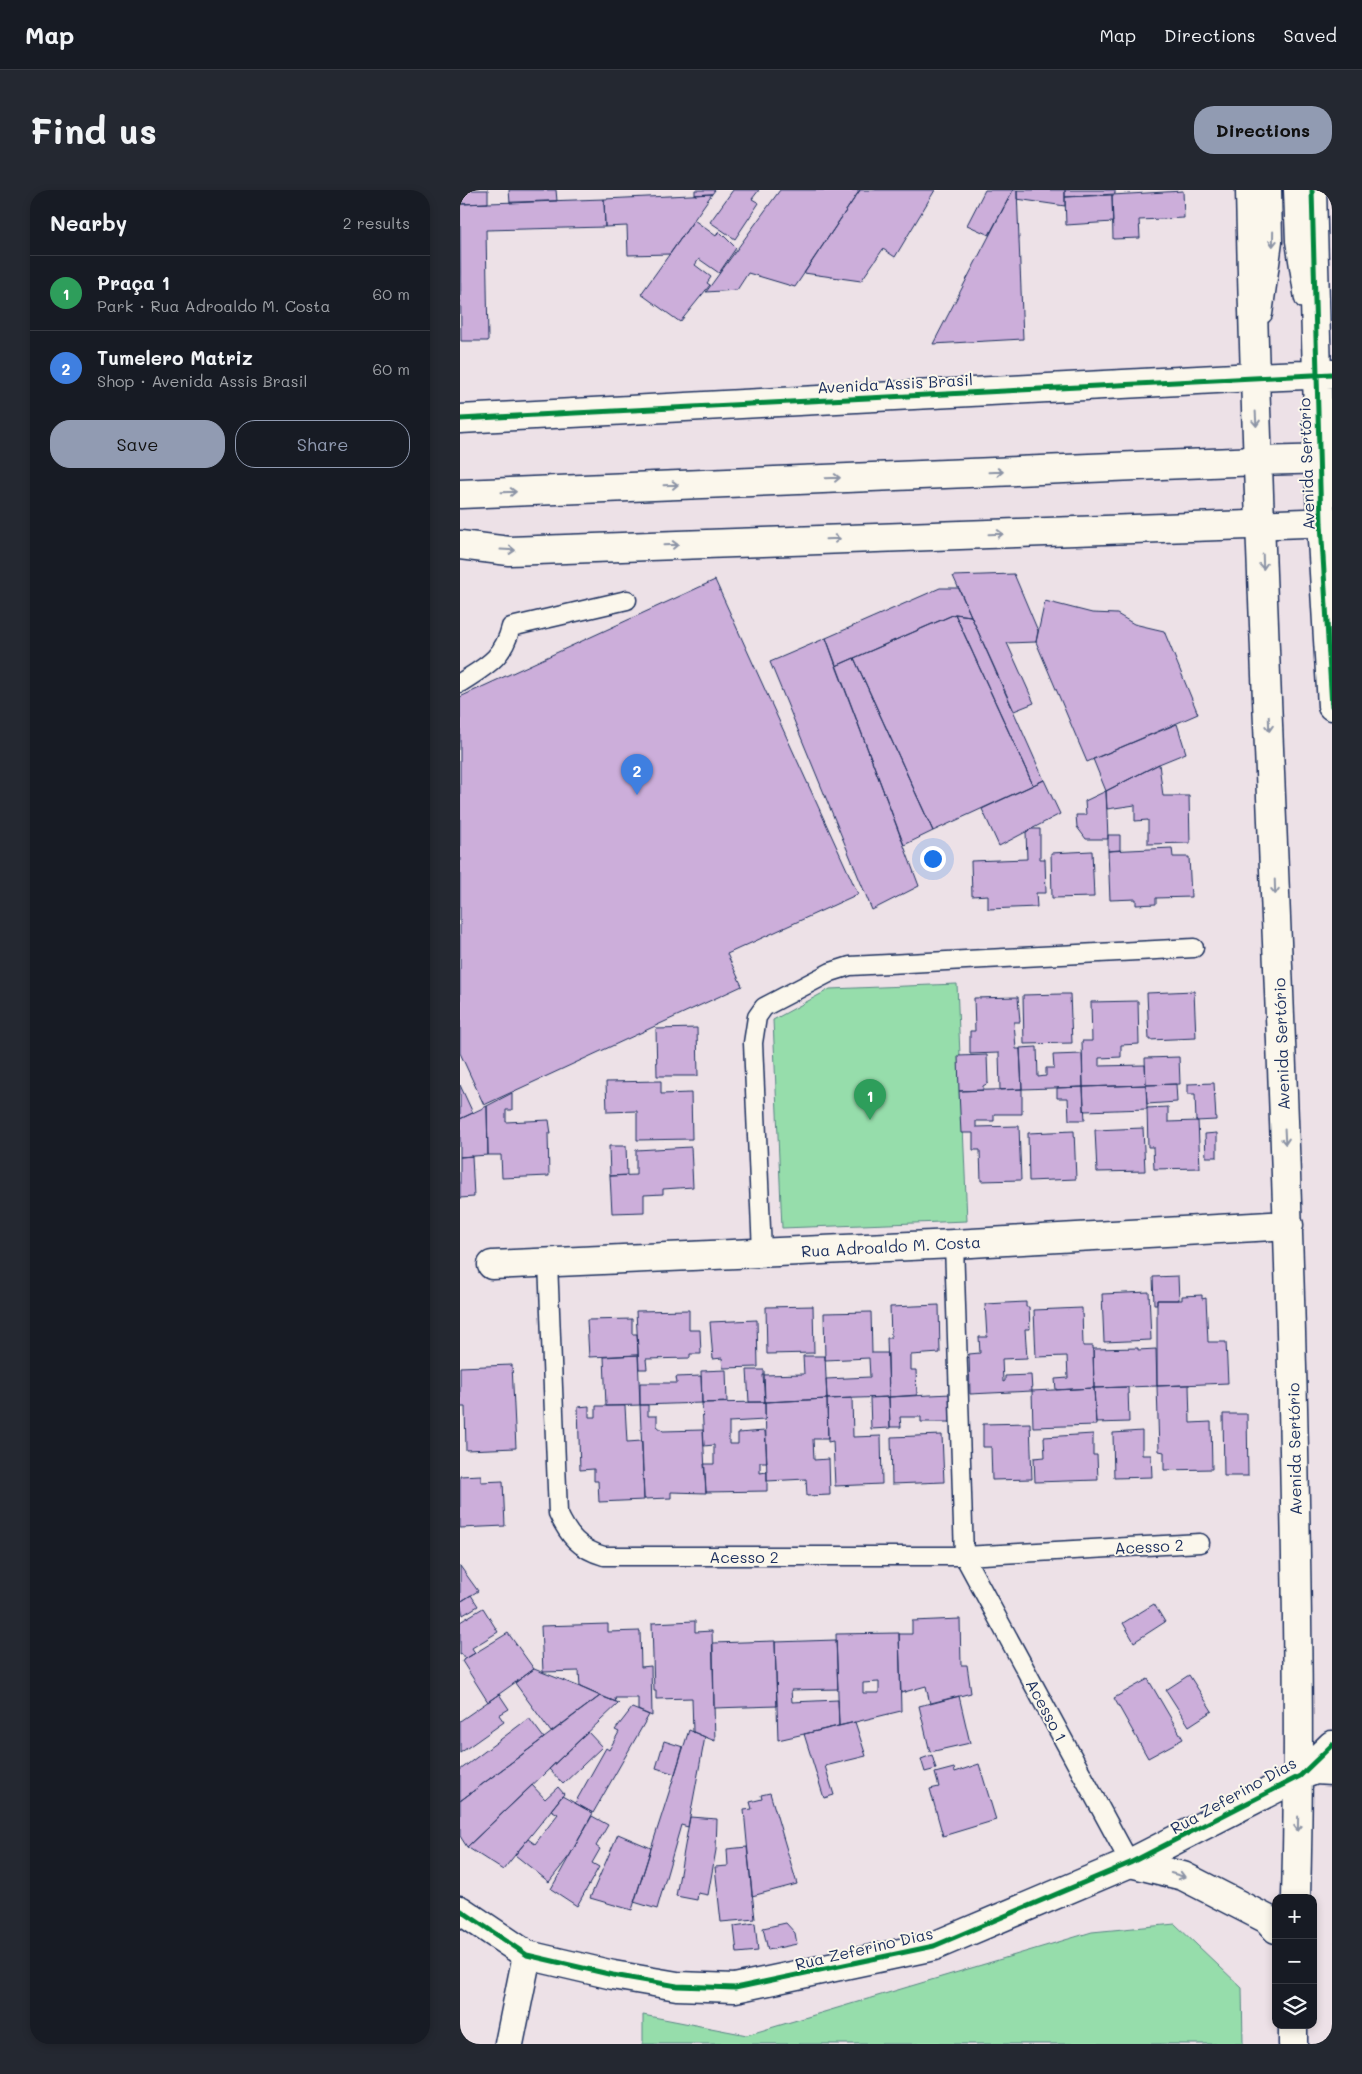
<!DOCTYPE html>
<meta charset="utf-8">
<style>
:root{--surface:#171b24;--page:#242831;--text:#f1f3f6;--muted:#9ea1a6;--line:#363941;--accent:#919bb2}
body{margin:0;font-family:Mali,sans-serif;background:var(--page);color:var(--text)}
.controls{position:absolute;right:15px;bottom:15px;display:grid;overflow:hidden;border-radius:10px;box-shadow:0 2px 8px #0003}
.controls button{width:45px;height:45px;display:grid;place-items:center;padding:0;border:0;border-bottom:1px solid var(--line);background:var(--surface);color:var(--text);font:25px sans-serif}
.you{position:absolute;left:472px;top:668px;width:18px;height:18px;margin:-12px;border:4px solid #fff;border-radius:50%;background:#1a73e8;box-shadow:0 0 0 8px #1a73e833}
.badge{display:grid;place-items:center;width:32px;height:32px;border-radius:50%;background:var(--accent);color:#fff;font-size:16px;font-weight:700}
.pin{position:absolute;translate:-50% -41px;filter:drop-shadow(0 1px 2px #0008)}
.pin::after{content:'';position:absolute;top:26px;width:18px;height:15px;background:inherit;clip-path:polygon(0 0,100% 0,50% 100%)}
.list{margin:0;padding:0;list-style:none}
h2{display:flex;justify-content:space-between;align-items:center;height:65px;margin:0;padding:0 20px;font-size:21px}
h2 small{font-size:16px;font-weight:400;color:var(--muted)}
.list li{display:grid;grid-template-columns:32px 1fr auto;gap:15px;align-items:center;box-sizing:border-box;height:75px;padding:0 20px;border-top:1px solid var(--line)}
.list b{display:block;font-size:19px;white-space:nowrap}
.list p{margin:0;font-size:16px;white-space:nowrap;color:var(--muted)}
.list em{font-size:16px;font-style:normal;color:var(--muted)}
.actions{display:flex;gap:10px;padding:15px 20px}
.actions a{flex:1;padding:11px 0;border:1px solid var(--accent);border-radius:20px;text-align:center;font-size:18px;color:var(--accent)}
.actions .main{background:var(--accent);color:#111}
.icon{flex:none;width:28px;height:28px;fill:none;stroke:currentColor;stroke-width:2;stroke-linecap:round;stroke-linejoin:round}
.map{position:relative;flex:none;width:872px;height:1854px;overflow:hidden;border-radius:20px}
header{display:flex;align-items:center;gap:30px;box-sizing:border-box;height:70px;padding:0 25px;background:var(--surface);border-bottom:1px solid var(--line)}
header strong{font-size:24px}
nav{display:flex;gap:28px;margin-inline-start:auto;font-size:18px}
.intro{display:flex;align-items:center;justify-content:space-between;box-sizing:border-box;height:120px;padding:0 30px}
h1{margin:0;font-size:35px}
.button{padding:12px 22px;border-radius:20px;background:var(--accent);color:#111;font-size:18px;font-weight:700}
main{display:flex;gap:30px;padding:0 30px}
aside{flex:1;background:var(--surface);border-radius:20px;box-shadow:0 2px 8px #0003}
.map>svg:first-child{display:block}
.green{fill:#96ddab;stroke:#588684}
.building{fill:#ccaeda;stroke:#1b2f5e;fill-rule:evenodd}
.lines{fill:none;stroke-linecap:round;stroke-linejoin:round}
.lane-casing{stroke:#1b2f5e;stroke-width:21}
.street-casing{stroke:#1b2f5e;stroke-width:31}
.secondary-casing{stroke:#1b2f5e;stroke-width:31}
.primary-casing{stroke:#1b2f5e;stroke-width:31}
.lane{stroke:#fbf7ec;stroke-width:18}
.street{stroke:#fbf7ec;stroke-width:28}
.secondary{stroke:#fbf7ec;stroke-width:28}
.primary{stroke:#fbf7ec;stroke-width:28}
.cycleway-casing{stroke:#fbf7ec;stroke-width:8}
.cycleway{stroke:#00873e;stroke-width:5}
.oneway{stroke:#8b93a5}
.labels{text-anchor:middle;dominant-baseline:central;stroke-width:4;stroke-linejoin:round;paint-order:stroke}
.street-label{font-size:16px;fill:#1b2f5e;stroke:#fbf7ec}
</style>
<header>
<strong>Map</strong>
<nav><a>Map</a><a>Directions</a><a>Saved</a></nav>
</header>
<div class="intro"><h1>Find us</h1><a class="button">Directions</a></div>
<main>
<aside>
<h2>Nearby<small>2 results</small></h2>
<ul class="list">
<li><span class="badge" style="background:#2e9e5b">1</span><div><b>Praça 1</b><p>Park · Rua Adroaldo M. Costa</p></div><em>60 m</em></li>
<li><span class="badge" style="background:#3f7fe0">2</span><div><b>Tumelero Matriz</b><p>Shop · Avenida Assis Brasil</p></div><em>60 m</em></li>
</ul>
<div class="actions"><a class="main">Save</a><a>Share</a></div>
</aside>
<div class="map">
<svg width="872" height="1854" viewBox="0 0 872 1854">
<rect width="100%" height="100%" fill="#ede1e7"/>
<filter id="ink" filterUnits="userSpaceOnUse"><feTurbulence type="fractalNoise" baseFrequency=".02" numOctaves="2"/><feDisplacementMap in="SourceGraphic" scale="10" xChannelSelector="R" yChannelSelector="G"/><feConvolveMatrix kernelMatrix="1 2 1 2 8 2 1 2 1" color-interpolation-filters="sRGB"/></filter>
<g filter="url(#ink)">
<path class="green" d="M497,794L507,1031L322,1038L313,830L370,799Z
M715,1734L782,1798L783,1854H183V1825L287,1845L632,1742Z"/>
<path class="building" d="M2,0H28V13L2,14Z
M49,0H96L97,11L50,13Z
M235,0H255L252,4L235,5Z
M273,0H299L292,9L299,13L275,49L250,32Z
M320,0H400L335,97L288,83L277,100L246,102Z
M400,0H475L435,67L423,59L401,91L344,83Z
M525,0H553L529,45L507,35Z
M553,0H557L563,149L473,154Z
M557,0H605V16L557,9Z
M605,0H655V4L605,7Z
M723,1L724,28L679,30L680,48L653,49L652,5Z
M252,4L210,64L168,65L167,36L145,37L144,9Z
M652,5L653,32L606,35L605,7Z
M144,9L145,37L26,40L28,151H1L0,14Z
M234,30L256,46L259,41L276,58L259,83L239,69L235,75L251,87L247,93L250,95L220,132L181,104Z
M554,384L578,441L576,452L547,453L574,513L554,521L493,386Z
M255,390L398,704L267,764L282,796L24,915L0,863V507Z
M480,398H499L511,426L495,424L376,476L366,448Z
M585,411L632,423L657,424L674,434L704,441L738,524L627,572L576,452Z
M495,424L573,595L473,641L394,468Z
M495,424L511,426L584,590L573,595Z
M366,448L459,696L412,720L310,472Z
M394,468L473,641L444,655L376,476Z
M717,534L726,563L699,574L646,601L633,569Z
M699,574L703,606H729L730,653L688,654V630L675,631V615L647,619L646,601Z
M584,590L600,624L539,656L522,619Z
M646,601L648,649H626L617,637L616,625H626L625,611Z
M571,639H580V669H585L586,703H576L577,717L528,719V705L512,706L511,671L567,669L566,642Z
M648,645H660V660L648,661Z
M712,658L713,667H729L731,707L696,708V714L676,715V709L650,710L648,661Z
M632,661L634,707L592,708L591,663Z
M734,801L736,848L689,850L687,803Z
M602,804H610L612,853L564,854L563,805Z
M558,807L560,832H554L556,859H560L562,899L540,900L539,863L510,864V841H515L514,808Z
M678,811L679,854L661,855V867L639,868V876L685,875L686,895L623,897L622,851H632L631,812Z
M237,838L238,886H197L196,839Z
M577,857L578,887L586,886V878H594L593,865L622,864L623,897L562,899L560,858Z
M527,865L528,893L523,896V900L499,901L498,866Z
M719,867L720,894L686,895L685,868Z
M201,891V904L231,903L232,949L177,950V921L147,922L146,892Z
M754,893L756,930L736,931L735,904H728V894Z
M716,894L717,912L687,914L686,895Z
M0,895L13,923L0,929Z
M686,895L687,919L624,921L623,897Z
M623,897L625,930H609L608,908H597V898Z
M562,899V924H534V931H516V937L559,936L561,990L521,991L520,960H513V943H501L499,901Z
M52,903V920H46V932L89,930L91,944H88L89,986L42,988L41,965H28L27,916Z
M27,916L28,965L0,967V929Z
M708,917V932L738,931L740,978L694,979L693,957H688L687,918Z
M683,938L685,981L637,982L635,940Z
M614,941L616,989L569,991L568,943Z
M757,943V967H746L745,944Z
M149,956H166L167,985L150,986Z
M231,957L233,997L203,999V1004L184,1005V1022L152,1023L150,986L176,985V960Z
M12,966L14,1007L0,1008V967Z
M718,1086L719,1110H697V1114H694L693,1087Z
M689,1102L691,1150L644,1152L642,1104Z
M742,1105V1109L746,1108L748,1152H766L768,1193L697,1196V1110H722V1106Z
M566,1112V1117H569L570,1139H565L567,1168L542,1169L543,1192L545,1191V1186L571,1185L572,1201L510,1204L509,1164L520,1163L519,1147H527L525,1114Z
M479,1115L480,1163L451,1165V1180H456L457,1205L429,1207L427,1148H431L430,1117Z
M353,1116L354,1163L307,1164L306,1117Z
M622,1118L623,1156H633L634,1198L596,1200L595,1189L608,1188L607,1166L576,1167L574,1120Z
M229,1120V1140H240L241,1164H230V1168L186,1169L187,1179H179L176,1121Z
M411,1122L412,1163H428L429,1207L367,1209L366,1189L410,1187L409,1168L365,1170L364,1123Z
M172,1129V1144H177L178,1165L129,1167L127,1130Z
M297,1130L298,1177L263,1178L262,1168L253,1169L250,1132Z
M678,1158V1160L696,1159L697,1196L634,1198L633,1159Z
M178,1165L180,1215L146,1216L144,1167Z
M343,1166H365L367,1209L305,1212L303,1185L344,1184Z
M52,1175L56,1258L6,1260L5,1217H0V1177Z
M266,1180L267,1212L242,1213L241,1181Z
M287,1180H304L305,1212H289Z
M241,1186L242,1213L180,1215V1193H217L216,1187Z
M729,1195L730,1233L751,1232L752,1279L704,1280V1262L699,1261L697,1196Z
M668,1197L669,1232L636,1233L634,1198Z
M634,1198L636,1235L573,1237L572,1201Z
M491,1204L492,1232H461V1227H440L441,1237H430L429,1207Z
M429,1207L430,1238L411,1239L410,1208Z
M392,1208L393,1247L421,1246L422,1294L375,1296L373,1251L368,1252L367,1209Z
M367,1209L368,1249H353L354,1270L369,1269L370,1305L347,1306L346,1289L307,1291L305,1212Z
M305,1212V1230L269,1232V1254H278V1243L305,1241L307,1272H300V1283L307,1282V1301L246,1302L244,1274H254V1255L244,1256L242,1213Z
M180,1215H188V1226H197V1236L203,1241L243,1240L246,1303L211,1302V1308L184,1309Z
M129,1216V1227H136V1216H165L167,1252L182,1251L184,1310L139,1312L138,1291H134V1279L120,1280L118,1217Z
M763,1224H787L788,1286H764Z
M570,1233L572,1289L532,1290L531,1257H523V1234Z
M682,1241V1265H691L692,1287L654,1288L653,1243Z
M633,1244V1265H637L638,1290L575,1292L574,1268L585,1267L584,1247Z
M482,1245L484,1292L432,1294L431,1247Z
M21,1285V1292L43,1291L45,1336L0,1338V1286Z
M0,1376L18,1401L0,1412Z
M11,1405L18,1416L3,1425L0,1412Z
M694,1414L705,1432L674,1452L663,1433Z
M23,1418L38,1442L12,1458L15,1463L5,1469L2,1464L0,1465V1432Z
M500,1429L501,1475H507L511,1503L470,1514L466,1496L441,1503L439,1444H452V1431Z
M235,1431V1442L252,1441L255,1551L233,1542L232,1508L196,1509V1501H194L192,1433Z
M148,1434V1442L180,1441L181,1477L191,1476L192,1526L178,1520V1508H155L156,1512L120,1497L119,1481L83,1482L81,1436Z
M48,1443L74,1479L28,1512L2,1471Z
M439,1443L441,1521L379,1536L376,1444ZM419,1492V1503H403V1493Z
M376,1450L378,1499L331,1500L332,1512L378,1510L379,1536L318,1550L315,1452Z
M315,1451L317,1516L254,1518L253,1453Z
M74,1479L120,1497L140,1506L91,1542L55,1493Z
M729,1485L752,1521L729,1536L706,1500Z
M688,1489L723,1549L688,1568L654,1508Z
M39,1504L49,1519L39,1525L44,1532L0,1563V1531Z
M140,1506L159,1513L7,1657L0,1646V1611Z
M499,1506L510,1553L470,1562L459,1516Z
M172,1518L189,1525L133,1623L115,1613L146,1558L149,1560L159,1542L155,1540Z
M69,1528L84,1548L0,1611V1580Z
M395,1532L406,1566L365,1576L374,1605L364,1608L344,1544Z
M229,1540L245,1547L228,1637L221,1635L197,1719L174,1712Z
M128,1542L142,1557L103,1594L89,1579Z
M204,1551L223,1557L215,1584L196,1578Z
M472,1565L476,1579L465,1582L461,1569Z
M519,1574L536,1630L483,1646L470,1599L479,1597L475,1583L494,1578L495,1582Z
M72,1595L85,1609L98,1597L104,1604L43,1680L7,1657Z
M310,1603L337,1694L292,1706L284,1620L292,1619L290,1612L302,1609L301,1605Z
M102,1606L133,1623L110,1665L89,1692L55,1665L68,1649L75,1654L98,1624L91,1620Z
M132,1626L148,1635L136,1656L140,1659L132,1673L139,1677L117,1716L91,1699Z
M230,1627L257,1629L256,1660L248,1705L238,1703L237,1710L216,1706Z
M158,1644L191,1658L172,1720L130,1708Z
M287,1657L295,1729L261,1732L255,1677L268,1676L267,1659Z
M295,1733L298,1761L277,1763L274,1736Z
M326,1733L335,1743L337,1754L308,1760L303,1738Z"/>
<g class="lines">
<defs>
<path id="lane" d="M833,0L835,51L844,109
M803,124L813,52L812,0
M0,493C26,476 43,469 51,437L167,410
M494,1054L504,1366L670,1673
M302,1062L293,853L297,827L304,817L371,782L390,776L734,758
M88,1072L98,1323C108,1345 119,1359 144,1366H504L740,1353"/>
<path id="street" d="M32,1075L494,1054L829,1035
M49,1854L67,1765"/>
<path id="secondary" d="M0,229L794,187
M0,304L798,271
M0,355L49,361L872,332
M0,1720L67,1765L153,1785L217,1796L275,1798L474,1756L670,1673L840,1586L872,1555"/>
<path id="primary" d="M790,0C799,421 825,841 834,1261C837,1410 840,1559 836,1708
M852,0L861,333L872,516
M794,187L872,184
M798,271L872,269
M840,1586L855,1580L872,1581
M670,1673L723,1686L807,1729L816,1739
M833,1854V1835"/>
</defs>
<use href="#lane" class="lane-casing"/>
<use href="#street" class="street-casing"/>
<use href="#secondary" class="secondary-casing"/>
<use href="#primary" class="primary-casing"/>
<use href="#lane" class="lane"/>
<use href="#street" class="street"/>
<use href="#secondary" class="secondary"/>
<use href="#primary" class="primary"/>
<defs>
<path id="cycleway" d="M852,0L861,333L872,516
M0,229L872,184
M0,1720L67,1765L153,1785L217,1796L275,1798L474,1756L670,1673L840,1586L872,1555"/>
</defs>
<use href="#cycleway" class="cycleway-casing"/>
<use href="#cycleway" class="cycleway"/>
</g>
<defs><path id="oneway-shaft" d="M-6 0H5M1.5-3L5.5 0L1.5 3" fill="none" stroke-width="1.6" stroke-linecap="round" stroke-linejoin="round" transform="scale(1.25)"/></defs>
<g class="oneway">
<use href="#oneway-shaft" transform="translate(813 49) rotate(91)"/>
<use href="#oneway-shaft" transform="translate(796 229) rotate(87)"/>
<use href="#oneway-shaft" transform="translate(536 282) rotate(-2)"/>
<use href="#oneway-shaft" transform="translate(373 288) rotate(-2)"/>
<use href="#oneway-shaft" transform="translate(211 295) rotate(-2)"/>
<use href="#oneway-shaft" transform="translate(49 302) rotate(-2)"/>
<use href="#oneway-shaft" transform="translate(536 344) rotate(-2)"/>
<use href="#oneway-shaft" transform="translate(373 349) rotate(-2)"/>
<use href="#oneway-shaft" transform="translate(211 355) rotate(-2)"/>
<use href="#oneway-shaft" transform="translate(48 360) rotate(3)"/>
<use href="#oneway-shaft" transform="translate(803 372) rotate(88)"/>
<use href="#oneway-shaft" transform="translate(809 534) rotate(88)"/>
<use href="#oneway-shaft" transform="translate(815 697) rotate(88)"/>
<use href="#oneway-shaft" transform="translate(825 947) rotate(87)"/>
<use href="#oneway-shaft" transform="translate(838 1634) rotate(91)"/>
<use href="#oneway-shaft" transform="translate(718 1685) rotate(16)"/>
</g>
</g>
<g class="labels">
<g class="street-label">
<text transform="translate(435 193) rotate(-3)">Avenida Assis Brasil</text>
<text transform="translate(846 274) rotate(-92)">Avenida Sertório</text>
<text transform="translate(821 854) rotate(-92)">Avenida Sertório</text>
<text transform="translate(431 1056) rotate(-3)">Rua Adroaldo M. Costa</text>
<text transform="translate(834 1259) rotate(-91)">Avenida Sertório</text>
<text transform="translate(689 1356) rotate(-3)">Acesso 2</text>
<text x="284" y="1366">Acesso 2</text>
<text transform="translate(587 1520) rotate(62)">Acesso 1</text>
<text transform="translate(773 1605) rotate(-29)">Rua Zeferino Dias</text>
<text transform="translate(404 1758) rotate(-13)">Rua Zeferino Dias</text>
</g>
</g>
</svg>
<div class="controls">
<button>+</button>
<button>−</button>
<button><svg class="icon" aria-label="layers" viewBox="0 0 24 24"><path d="M12 4l9 5-9 5-9-5zM3 14l9 5 9-5"/></svg></button>
</div>
<div class="you"></div>
<div class="pin badge" style="left:410px;top:930px;background:#2e9e5b">1</div>
<div class="pin badge" style="left:177px;top:605px;background:#3f7fe0">2</div>
</div>
</main>
